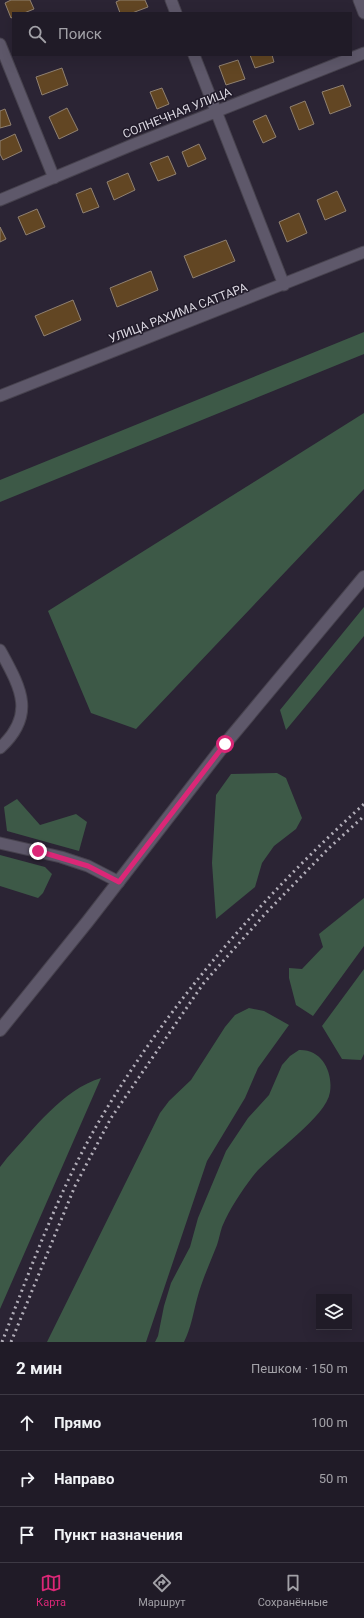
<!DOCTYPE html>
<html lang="ru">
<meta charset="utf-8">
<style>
:root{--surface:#201b27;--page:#28242f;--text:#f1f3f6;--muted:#a2a1a7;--line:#3d3944;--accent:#db2777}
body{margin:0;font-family:Roboto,sans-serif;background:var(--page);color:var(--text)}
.controls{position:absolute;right:12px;bottom:12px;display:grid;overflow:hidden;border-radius:0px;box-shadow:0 4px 16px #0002}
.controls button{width:36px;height:36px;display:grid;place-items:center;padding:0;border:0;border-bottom:1px solid var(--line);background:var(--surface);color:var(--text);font:20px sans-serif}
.stop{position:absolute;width:12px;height:12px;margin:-9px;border:3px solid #db2777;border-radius:50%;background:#fff}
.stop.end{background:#db2777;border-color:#fff;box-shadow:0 1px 4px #0008}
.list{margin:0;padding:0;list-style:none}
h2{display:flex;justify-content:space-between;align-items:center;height:52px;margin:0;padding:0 16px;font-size:17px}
h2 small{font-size:13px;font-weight:400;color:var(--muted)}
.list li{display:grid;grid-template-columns:26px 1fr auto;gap:12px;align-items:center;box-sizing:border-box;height:56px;padding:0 16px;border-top:1px solid var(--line)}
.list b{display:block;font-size:15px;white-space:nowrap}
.list em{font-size:13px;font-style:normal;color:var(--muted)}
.icon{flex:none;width:22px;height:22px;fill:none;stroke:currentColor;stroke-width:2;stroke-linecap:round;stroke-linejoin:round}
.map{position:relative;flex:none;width:364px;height:1342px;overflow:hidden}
.search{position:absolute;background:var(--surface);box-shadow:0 4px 16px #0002;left:12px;right:12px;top:12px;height:44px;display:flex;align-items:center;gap:10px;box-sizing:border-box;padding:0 14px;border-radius:0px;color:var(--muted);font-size:15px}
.sheet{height:220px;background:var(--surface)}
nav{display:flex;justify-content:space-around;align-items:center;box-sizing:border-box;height:56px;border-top:1px solid var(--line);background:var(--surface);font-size:11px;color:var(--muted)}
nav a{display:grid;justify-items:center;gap:2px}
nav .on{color:var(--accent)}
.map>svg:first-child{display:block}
.green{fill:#3d5947}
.building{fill:#624623;stroke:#908171}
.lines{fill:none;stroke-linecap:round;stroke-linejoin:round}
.minor-casing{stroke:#47424e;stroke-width:13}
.secondary-casing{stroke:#47424e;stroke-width:14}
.minor{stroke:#5e586a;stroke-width:11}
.secondary{stroke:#5e586a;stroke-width:12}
.rail{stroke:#b3afba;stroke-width:3;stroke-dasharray:2 4;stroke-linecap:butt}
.route{stroke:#db2777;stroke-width:5}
.labels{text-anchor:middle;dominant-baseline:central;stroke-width:3;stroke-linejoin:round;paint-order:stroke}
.street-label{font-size:12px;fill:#dbd7e1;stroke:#211b2a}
</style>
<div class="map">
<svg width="364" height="1342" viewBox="0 0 364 1342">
<rect width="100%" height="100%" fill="#2b2434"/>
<path class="green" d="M364,332V354L0,502V480Z
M364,413V489L136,729L91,713L48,611Z
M364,607V636L286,730L280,710Z
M277,773L286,778L302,818L296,829L274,846L262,863L255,887L216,919L212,863L216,795L231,774Z
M17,799L40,825L76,814L87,822L79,851L7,831L4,807Z
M0,855L45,867L52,874L43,893L38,898L0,886Z
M364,898V946L313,1016L296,1005L289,978V968L302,969L323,947L319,934Z
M364,969V1054L361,1060L342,1059L322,1026Z
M249,1008L264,1011L289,1025L258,1068L245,1098L207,1161L146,1342H47L160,1113L169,1101L191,1080L225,1027L235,1015Z
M299,1050C322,1049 333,1072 330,1092C326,1118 271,1153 253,1176C241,1192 230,1208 222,1227C220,1233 219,1239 217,1245C210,1263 202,1280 197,1299C193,1314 191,1328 184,1342H155L158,1336L164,1306L171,1283L190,1247L198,1218L226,1151L248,1118L269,1095L282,1065L290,1056Z
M101,1078L0,1309V1167L7,1158C34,1129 62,1090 101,1078Z"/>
<path class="building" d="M11,0H30L34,9L24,13H13V17L11,18L5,3Z
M120,0H145L148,7L132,13H120L116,2Z
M250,55H272L274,62L255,68Z
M238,60L245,79L226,85L219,66Z
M62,68L68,85L42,95L36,77Z
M343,85L351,106L330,114L322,92Z
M162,88L169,104L157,109L150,92Z
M305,101L314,124L299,130L290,107Z
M67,108L78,130L59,139L49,117Z
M5,109L11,125L0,128V111Z
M266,115L276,137L263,143L253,121Z
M15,134L22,151L3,160L0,154V141Z
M199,144L206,159L188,167L182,152Z
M168,156L176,174L158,181L150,163Z
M128,173L135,190L114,200L107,182Z
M91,188L99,207L83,213L76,194Z
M337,191L346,211L325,220L317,200Z
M37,209L45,227L26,235L18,217Z
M299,213L307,233L287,242L279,222Z
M0,227L6,239L0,242Z
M226,240L235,261L193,278L184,256Z
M151,271L158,290L117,307L110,288Z
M73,300L81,320L44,336L35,316Z"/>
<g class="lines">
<defs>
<path id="minor" d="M171,0L176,13
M359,0L364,13
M0,44L54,178
M194,55L284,285
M0,200L132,145L364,53
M0,396L364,252
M0,650C20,687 37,714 0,748
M0,843L61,857L88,866L119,882"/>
<path id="secondary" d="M0,1030L88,921L225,744L364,577"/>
</defs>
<use href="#minor" class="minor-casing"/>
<use href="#secondary" class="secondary-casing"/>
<use href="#minor" class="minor"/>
<use href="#secondary" class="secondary"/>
<path class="rail" d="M2,1342C32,1265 61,1184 104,1113C174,997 264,895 364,804
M11,1342L75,1186L111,1118L203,984L264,915L328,849L364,816"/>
</g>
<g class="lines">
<path class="route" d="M38,851L88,866L119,882L225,744"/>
</g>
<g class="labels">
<g class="street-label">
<text transform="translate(177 113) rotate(-22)">СОЛНЕЧНАЯ УЛИЦА</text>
<text transform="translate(178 313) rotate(-21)">УЛИЦА РАХИМА САТТАРА</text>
</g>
</g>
</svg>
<div class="controls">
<button><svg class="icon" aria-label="layers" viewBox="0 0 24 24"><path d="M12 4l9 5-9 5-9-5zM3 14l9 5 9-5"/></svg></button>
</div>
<div class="stop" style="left:225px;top:744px"></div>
<div class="stop end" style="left:38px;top:851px"></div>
<div class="search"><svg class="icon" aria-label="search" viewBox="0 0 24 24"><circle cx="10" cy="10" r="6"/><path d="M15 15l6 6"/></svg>Поиск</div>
</div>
<section class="sheet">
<h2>2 мин<small>Пешком · 150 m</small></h2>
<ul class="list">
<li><svg class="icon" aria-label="ahead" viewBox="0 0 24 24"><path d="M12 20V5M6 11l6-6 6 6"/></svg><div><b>Прямо</b></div><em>100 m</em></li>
<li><svg class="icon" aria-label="right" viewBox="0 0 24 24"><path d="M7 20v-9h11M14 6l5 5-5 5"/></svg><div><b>Направо</b></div><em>50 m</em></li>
<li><svg class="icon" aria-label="arrive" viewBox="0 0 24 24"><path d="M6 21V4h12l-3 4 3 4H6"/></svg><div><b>Пункт назначения</b></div></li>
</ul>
</section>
<nav>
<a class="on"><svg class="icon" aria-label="map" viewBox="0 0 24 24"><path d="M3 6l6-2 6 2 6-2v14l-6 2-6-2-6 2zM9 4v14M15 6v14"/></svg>Карта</a>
<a><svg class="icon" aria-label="directions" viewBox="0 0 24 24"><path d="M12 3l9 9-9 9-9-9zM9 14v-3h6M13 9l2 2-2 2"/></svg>Маршрут</a>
<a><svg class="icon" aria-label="saved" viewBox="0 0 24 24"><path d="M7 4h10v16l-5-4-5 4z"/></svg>Сохранённые</a>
</nav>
